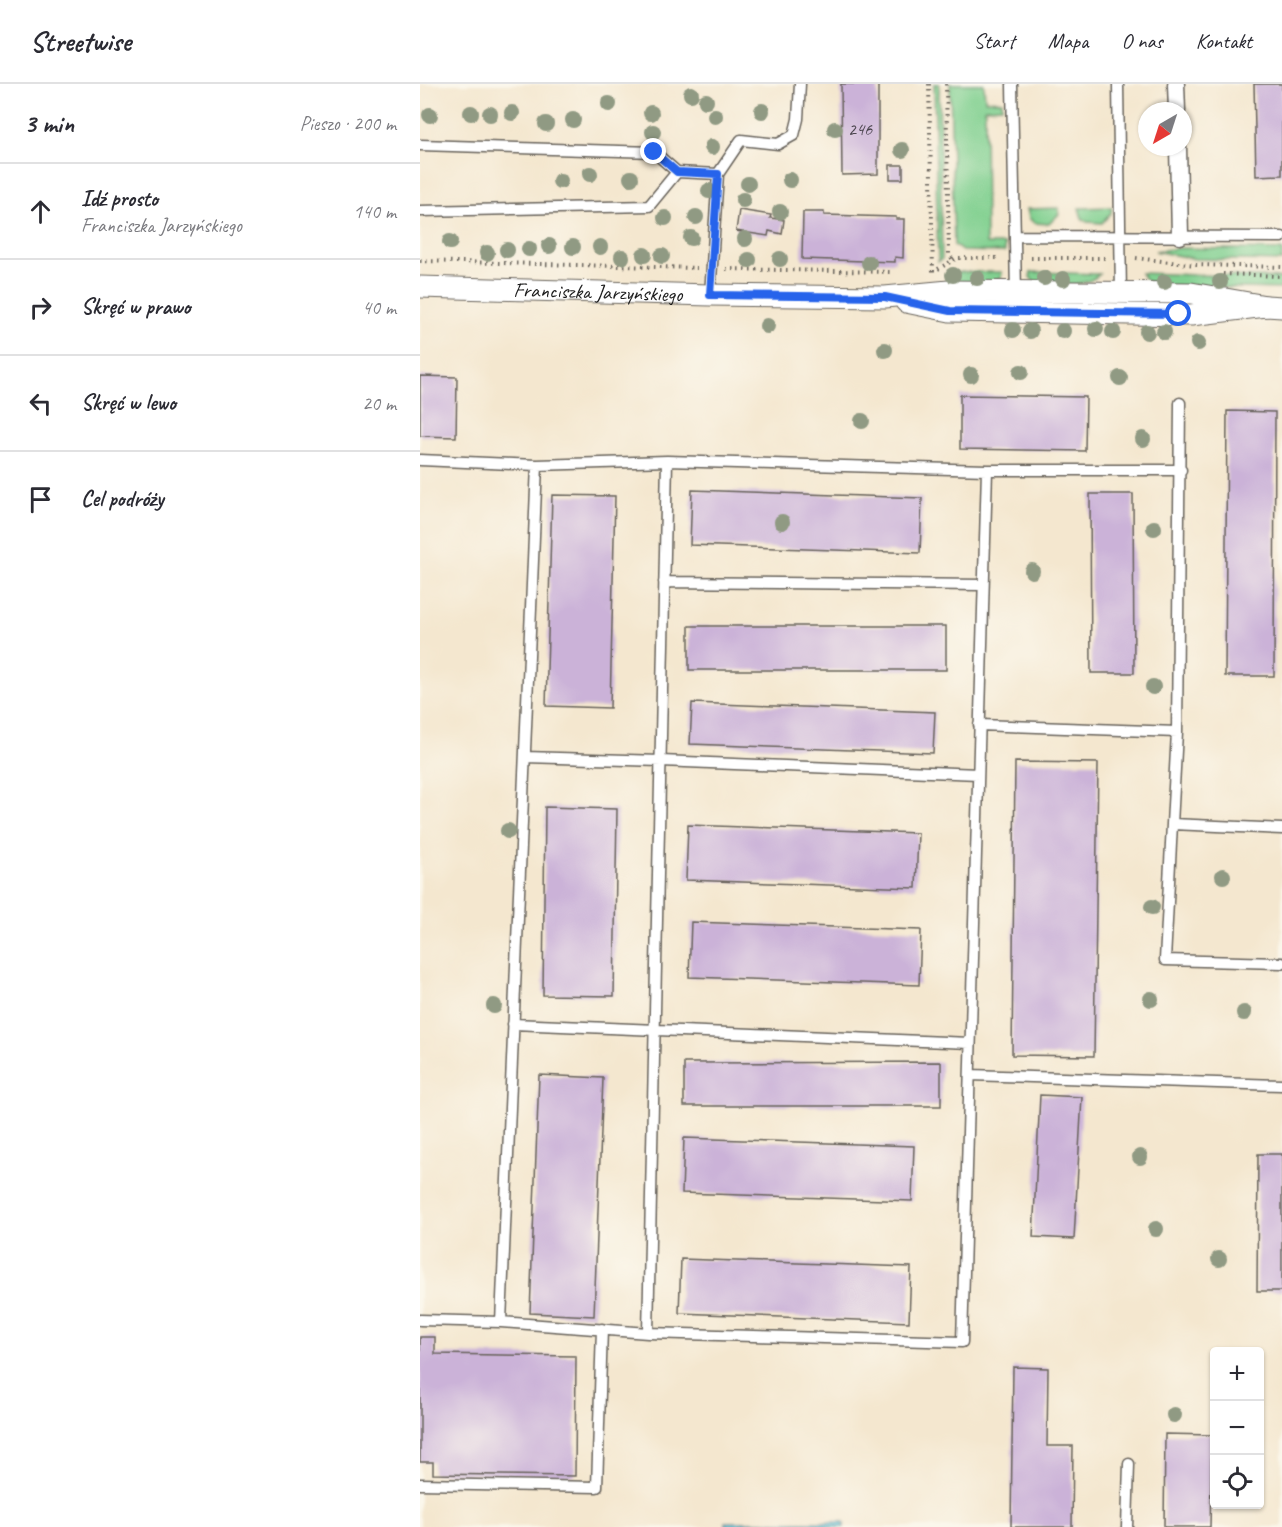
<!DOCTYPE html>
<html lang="pl">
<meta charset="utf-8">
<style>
:root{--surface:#fff;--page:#f2f2f3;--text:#2b2b33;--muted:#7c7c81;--line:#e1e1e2}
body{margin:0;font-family:Caveat,sans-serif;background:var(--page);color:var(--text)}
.controls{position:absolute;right:18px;bottom:18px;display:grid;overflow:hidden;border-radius:6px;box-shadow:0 2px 4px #0004}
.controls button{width:54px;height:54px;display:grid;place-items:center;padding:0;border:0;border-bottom:2px solid var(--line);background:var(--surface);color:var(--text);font:30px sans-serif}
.compass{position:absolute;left:718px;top:18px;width:54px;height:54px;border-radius:50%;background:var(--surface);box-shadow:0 2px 4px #0004;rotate:219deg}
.stop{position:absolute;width:18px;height:18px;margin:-14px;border:4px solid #2563eb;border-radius:50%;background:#fff}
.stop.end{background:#2563eb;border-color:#fff;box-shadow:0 2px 6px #0008}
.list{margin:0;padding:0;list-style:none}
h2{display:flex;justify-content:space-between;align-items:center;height:78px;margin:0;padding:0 24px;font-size:26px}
h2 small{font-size:20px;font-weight:400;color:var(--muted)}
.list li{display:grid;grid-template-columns:39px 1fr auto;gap:18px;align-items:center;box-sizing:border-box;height:96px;padding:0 24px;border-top:2px solid var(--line)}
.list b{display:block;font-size:22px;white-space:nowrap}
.list p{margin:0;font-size:20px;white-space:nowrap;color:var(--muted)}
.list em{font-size:20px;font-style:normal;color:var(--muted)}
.icon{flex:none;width:33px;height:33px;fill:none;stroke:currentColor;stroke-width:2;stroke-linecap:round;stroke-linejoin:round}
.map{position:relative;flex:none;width:862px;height:1443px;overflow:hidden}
header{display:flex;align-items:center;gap:36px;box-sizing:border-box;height:84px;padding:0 30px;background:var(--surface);border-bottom:2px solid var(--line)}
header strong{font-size:28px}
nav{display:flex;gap:33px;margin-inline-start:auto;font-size:21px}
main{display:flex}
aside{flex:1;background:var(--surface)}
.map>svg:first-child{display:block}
.green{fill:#81d090;stroke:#4e7656;stroke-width:1.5}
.water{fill:#53bad1;stroke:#386b76;stroke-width:1.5}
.building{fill:#cbb2d8}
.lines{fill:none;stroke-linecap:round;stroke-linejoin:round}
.service-casing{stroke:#68635b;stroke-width:13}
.pedestrian-casing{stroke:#68635b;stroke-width:19}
.minor-casing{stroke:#68635b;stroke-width:23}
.path{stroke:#68635b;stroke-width:4;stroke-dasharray:1.5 4.5;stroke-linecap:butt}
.service{stroke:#fff;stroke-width:10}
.pedestrian{stroke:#fff;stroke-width:16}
.minor{stroke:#fff;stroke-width:21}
.tree{fill:#909a83}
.route{stroke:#2563eb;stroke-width:8}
.labels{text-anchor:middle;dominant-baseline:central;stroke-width:5;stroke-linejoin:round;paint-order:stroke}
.number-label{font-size:18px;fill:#48424b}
.street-label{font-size:21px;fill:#1c1c1c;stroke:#fbf7ec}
</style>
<header>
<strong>Streetwise</strong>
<nav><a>Start</a><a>Mapa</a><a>O nas</a><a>Kontakt</a></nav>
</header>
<main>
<aside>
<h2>3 min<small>Pieszo · 200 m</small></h2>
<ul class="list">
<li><svg class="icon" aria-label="ahead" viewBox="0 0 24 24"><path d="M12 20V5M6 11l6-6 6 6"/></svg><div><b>Idź prosto</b><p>Franciszka Jarzyńskiego</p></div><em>140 m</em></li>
<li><svg class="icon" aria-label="right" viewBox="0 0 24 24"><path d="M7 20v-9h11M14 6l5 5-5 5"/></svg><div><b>Skręć w prawo</b></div><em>40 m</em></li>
<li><svg class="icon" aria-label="left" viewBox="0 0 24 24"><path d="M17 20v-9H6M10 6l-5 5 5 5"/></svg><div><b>Skręć w lewo</b></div><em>20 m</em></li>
<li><svg class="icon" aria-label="arrive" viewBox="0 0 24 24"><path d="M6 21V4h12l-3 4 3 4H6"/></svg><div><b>Cel podróży</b></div></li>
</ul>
</aside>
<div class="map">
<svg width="862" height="1443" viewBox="0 0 862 1443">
<rect width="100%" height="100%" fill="#fbf7ec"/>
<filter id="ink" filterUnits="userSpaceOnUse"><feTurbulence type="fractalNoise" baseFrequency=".0167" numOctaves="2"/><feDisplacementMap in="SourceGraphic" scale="12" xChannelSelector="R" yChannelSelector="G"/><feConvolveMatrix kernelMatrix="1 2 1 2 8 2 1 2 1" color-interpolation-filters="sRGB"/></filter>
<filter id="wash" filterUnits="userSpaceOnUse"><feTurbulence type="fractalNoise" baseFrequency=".008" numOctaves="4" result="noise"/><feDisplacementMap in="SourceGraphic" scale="24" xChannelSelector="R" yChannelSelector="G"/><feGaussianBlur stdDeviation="1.35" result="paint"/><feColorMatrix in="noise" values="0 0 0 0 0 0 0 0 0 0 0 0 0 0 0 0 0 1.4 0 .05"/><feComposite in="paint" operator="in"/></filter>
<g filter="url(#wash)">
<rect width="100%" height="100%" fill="#f4e7cf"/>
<path class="green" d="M514,0H519L522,175L518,178Z
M530,0H564L565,16L582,17V23L565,24L566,160H585V168L542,167L534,161Z
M692,123L691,129L682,139L667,138L662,134L659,124Z
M639,124V130L629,140L614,139L609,134L607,125Z
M760,164L862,166V177L775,175L735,167Z
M543,188H582L581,194L567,201L525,198L536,189Z
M611,188L680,190C663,206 636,199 614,198L610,193Z
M721,189L862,194V205L738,202L726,197Z"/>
<path class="water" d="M306,1438H424V1443H306Z"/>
<g id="blocks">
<path class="building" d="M421,0H458V90L422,91Z
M834,0H862V91L836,92Z
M470,81H483V95H470Z
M319,126L351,131L350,134L364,136L362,150L349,147L348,152L316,147Z
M383,128H404V131L476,133V135H484L483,174L475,173V178L382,175Z
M0,292L37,293L36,353L0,352Z
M540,311L666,313L665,367L540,365Z
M807,327L855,328L854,592H805Z
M272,406L502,414L500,469L270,461Z
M670,410H713L714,589H671Z
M132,411L195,412L190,624L126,622Z
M269,542H526V586H269Z
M272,619L515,628L513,669L270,660Z
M595,678L678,679L674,972L592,971Z
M125,723L197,725L194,912L123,911Z
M268,741L498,749L496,804L266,796Z
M271,838L501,846L499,901L269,893Z
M521,978V1022H264V979Z
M119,991L183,994L174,1232L110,1229Z
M620,1011L662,1013L654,1155L613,1153Z
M264,1054L494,1062L492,1117L262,1109Z
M838,1070H862V1207H837Z
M261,1175L491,1183L489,1238L259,1229Z
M0,1253H15V1270L156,1272L155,1392L13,1390V1378H0Z
M593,1283L628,1284L627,1362H653L652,1443H591Z
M745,1350L792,1351L790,1443H744Z"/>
</g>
</g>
<g filter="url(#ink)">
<use href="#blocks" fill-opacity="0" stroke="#68635b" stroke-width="1.5"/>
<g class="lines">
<defs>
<path id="service" d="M592,0L596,210
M698,0L701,211
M0,61L234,68L257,88L298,90L290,211
M298,90L321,56L358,60L374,51L378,35L380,0
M0,127L229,122L257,88
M595,152L862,153
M0,376L117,381L247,377L228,1249L81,1238L117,381
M567,386H761
M244,498L563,501
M559,641L757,648L752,740L862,745
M757,648L760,319
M105,673L241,677L558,690
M752,740L745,876L862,879
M93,940L550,959
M550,991L862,1001
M0,1236L81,1238
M228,1249L542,1258L567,386L247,377
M0,1400L177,1403L182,1245
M707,1443L709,1380"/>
<path id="pedestrian" d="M756,0L757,27
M758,63L760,152"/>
<g id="minor">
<path id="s1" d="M0,203L290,211L465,213L529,207L771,209L846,222"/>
<path d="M486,218L530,227L771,231L846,222L862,223"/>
</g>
</defs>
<use href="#service" class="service-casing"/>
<use href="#pedestrian" class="pedestrian-casing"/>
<use href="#minor" class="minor-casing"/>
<path class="path" d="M509,0L513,189
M526,0L529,170L533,176
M611,174H685
M716,174L776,181L862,183
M0,177L277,184
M306,185L472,188
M518,185L537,174H580
M803,190L862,192"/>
<use href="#service" class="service"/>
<use href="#pedestrian" class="pedestrian"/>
<use href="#minor" class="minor"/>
</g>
<g class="tree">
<circle cx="271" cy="10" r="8"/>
<circle cx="286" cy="17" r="8"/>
<circle cx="189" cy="20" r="8"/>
<circle cx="342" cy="27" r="8"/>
<circle cx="51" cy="29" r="8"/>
<circle cx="92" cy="29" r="8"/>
<circle cx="231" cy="29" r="8"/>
<circle cx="70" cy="30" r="8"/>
<circle cx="10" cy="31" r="8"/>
<circle cx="295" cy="32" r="8"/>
<circle cx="153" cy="36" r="8"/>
<circle cx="126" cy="40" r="8"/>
<circle cx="415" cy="45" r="8"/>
<circle cx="233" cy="48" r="8"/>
<circle cx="292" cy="63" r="8"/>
<circle cx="482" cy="66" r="8"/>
<circle cx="170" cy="90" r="8"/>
<circle cx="211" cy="94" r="8"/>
<circle cx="370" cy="96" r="8"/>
<circle cx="140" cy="97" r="8"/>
<circle cx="328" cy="100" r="8"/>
<circle cx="289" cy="107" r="8"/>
<circle cx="323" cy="116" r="8"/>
<circle cx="360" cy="128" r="8"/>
<circle cx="276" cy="133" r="8"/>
<circle cx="245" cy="134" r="8"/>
<circle cx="271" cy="154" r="8"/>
<circle cx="325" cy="155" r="8"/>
<circle cx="30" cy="158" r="8"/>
<circle cx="129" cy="162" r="8"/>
<circle cx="153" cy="163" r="8"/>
<circle cx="180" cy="163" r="8"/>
<circle cx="109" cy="165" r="8"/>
<circle cx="87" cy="166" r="8"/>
<circle cx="67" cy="169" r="8"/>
<circle cx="224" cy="171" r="8"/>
<circle cx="242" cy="172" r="8"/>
<circle cx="202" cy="173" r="8"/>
<circle cx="360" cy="175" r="8"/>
<circle cx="329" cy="176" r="8"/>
<circle cx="449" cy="179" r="8"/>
<circle cx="533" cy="191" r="8"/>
<circle cx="557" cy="194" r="8"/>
<circle cx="624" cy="194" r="8"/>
<circle cx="643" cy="195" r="8"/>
<circle cx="744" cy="198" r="8"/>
<circle cx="800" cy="198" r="8"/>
<circle cx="347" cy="242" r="8"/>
<circle cx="676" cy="245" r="8"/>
<circle cx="593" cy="246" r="8"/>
<circle cx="610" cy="247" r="8"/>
<circle cx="643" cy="247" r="8"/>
<circle cx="693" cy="248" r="8"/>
<circle cx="727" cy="248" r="8"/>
<circle cx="744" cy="248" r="8"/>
<circle cx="778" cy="259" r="8"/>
<circle cx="465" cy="266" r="8"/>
<circle cx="601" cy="288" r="8"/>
<circle cx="551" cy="291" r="8"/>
<circle cx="700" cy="294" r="8"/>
<circle cx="442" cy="337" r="8"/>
<circle cx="723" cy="355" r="8"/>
<circle cx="362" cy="438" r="8"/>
<circle cx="734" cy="444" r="8"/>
<circle cx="612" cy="487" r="8"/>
<circle cx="733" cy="603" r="8"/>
<circle cx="88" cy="747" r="8"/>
<circle cx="803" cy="792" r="8"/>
<circle cx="732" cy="823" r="8"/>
<circle cx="731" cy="915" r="8"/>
<circle cx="74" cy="922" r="8"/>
<circle cx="824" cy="929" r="8"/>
<circle cx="720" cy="1073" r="8"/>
<circle cx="736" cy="1145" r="8"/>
<circle cx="799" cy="1175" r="8"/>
<circle cx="754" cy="1331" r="8"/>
</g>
</g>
<g class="lines" filter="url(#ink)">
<path class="route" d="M234,68L257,88L298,90L290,211L465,213L530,227L759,230"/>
</g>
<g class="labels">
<g class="number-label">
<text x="440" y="45">246</text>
</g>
<g class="street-label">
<text stroke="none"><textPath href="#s1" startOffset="178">Franciszka Jarzyńskiego</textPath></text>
</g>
</g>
</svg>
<div class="controls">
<button>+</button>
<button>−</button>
<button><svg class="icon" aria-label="locate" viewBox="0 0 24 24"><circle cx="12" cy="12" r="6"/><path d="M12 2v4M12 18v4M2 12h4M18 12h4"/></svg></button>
</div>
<svg class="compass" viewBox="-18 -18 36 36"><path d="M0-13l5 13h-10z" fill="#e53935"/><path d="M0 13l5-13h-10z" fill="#7c7c81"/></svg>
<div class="stop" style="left:759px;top:230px"></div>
<div class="stop end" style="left:234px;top:68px"></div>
</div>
</main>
